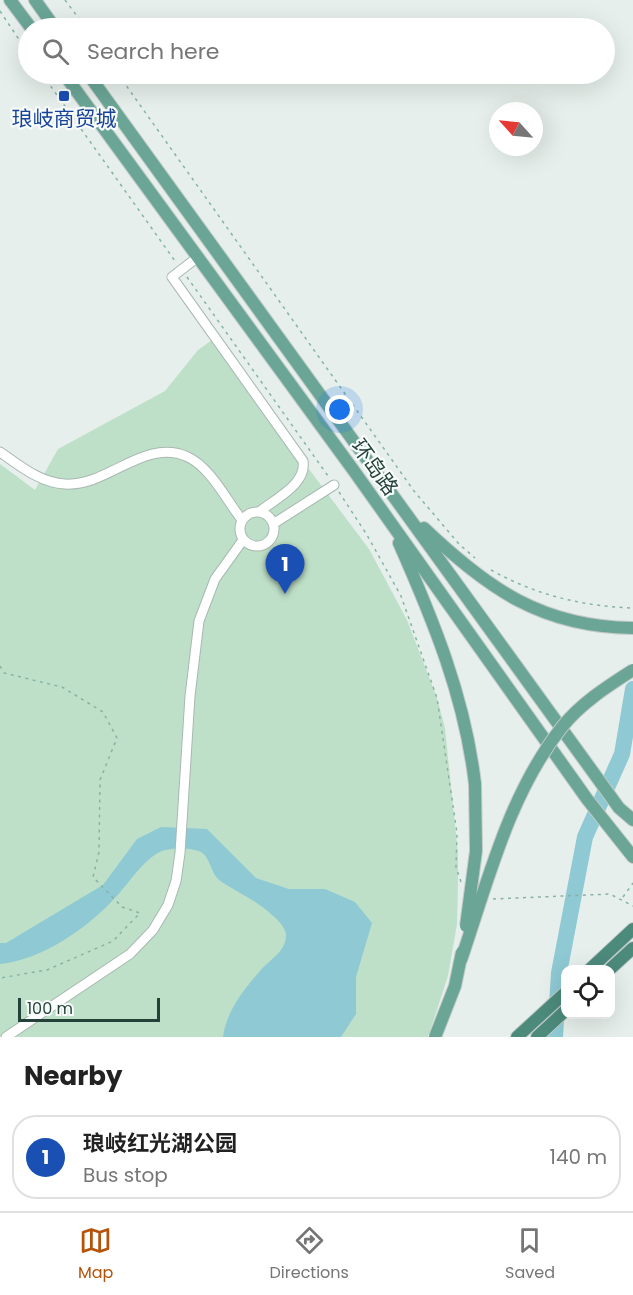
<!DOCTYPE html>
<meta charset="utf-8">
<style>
:root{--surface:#fff;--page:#f2f2f2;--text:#222;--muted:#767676;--line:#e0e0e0;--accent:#b45309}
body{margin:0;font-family:Poppins,"Noto Sans SC",sans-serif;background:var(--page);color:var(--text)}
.controls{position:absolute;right:18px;bottom:18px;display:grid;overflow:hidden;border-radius:12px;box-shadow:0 6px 24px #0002}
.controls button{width:54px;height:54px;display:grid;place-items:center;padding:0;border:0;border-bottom:2px solid var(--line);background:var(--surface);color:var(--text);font:30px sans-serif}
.compass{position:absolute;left:489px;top:102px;width:54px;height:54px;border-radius:50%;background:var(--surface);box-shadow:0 6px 24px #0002;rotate:297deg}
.scale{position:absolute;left:18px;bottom:15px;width:142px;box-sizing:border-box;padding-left:6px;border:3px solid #24423a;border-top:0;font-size:16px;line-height:21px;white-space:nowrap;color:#24423a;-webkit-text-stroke:4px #f7fbf9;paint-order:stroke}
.you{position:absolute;left:340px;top:410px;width:21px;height:21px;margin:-15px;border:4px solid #fff;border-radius:50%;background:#1a73e8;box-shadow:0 0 0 9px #1a73e833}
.badge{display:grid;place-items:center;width:39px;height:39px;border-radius:50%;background:var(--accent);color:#fff;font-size:20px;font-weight:700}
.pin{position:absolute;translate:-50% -50px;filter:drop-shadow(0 2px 3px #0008)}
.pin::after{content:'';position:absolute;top:32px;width:21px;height:18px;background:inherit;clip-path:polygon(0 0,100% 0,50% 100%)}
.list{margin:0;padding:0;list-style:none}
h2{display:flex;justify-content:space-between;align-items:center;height:78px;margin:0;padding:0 24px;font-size:26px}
h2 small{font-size:20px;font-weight:400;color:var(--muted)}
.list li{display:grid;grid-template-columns:39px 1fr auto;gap:18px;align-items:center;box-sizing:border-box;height:84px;margin:0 12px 12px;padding:0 12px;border:2px solid var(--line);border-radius:24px}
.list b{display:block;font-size:22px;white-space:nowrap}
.list p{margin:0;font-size:20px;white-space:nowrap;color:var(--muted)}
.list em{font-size:20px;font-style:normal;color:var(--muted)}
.icon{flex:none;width:33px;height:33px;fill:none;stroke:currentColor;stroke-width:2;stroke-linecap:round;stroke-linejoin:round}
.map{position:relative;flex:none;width:633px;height:1037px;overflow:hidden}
.search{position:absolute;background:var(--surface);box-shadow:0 6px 24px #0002;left:18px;right:18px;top:18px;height:66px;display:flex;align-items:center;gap:15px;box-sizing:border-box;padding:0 21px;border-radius:33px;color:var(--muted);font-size:22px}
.sheet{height:174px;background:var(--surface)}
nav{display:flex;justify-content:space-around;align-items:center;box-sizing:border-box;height:84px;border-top:2px solid var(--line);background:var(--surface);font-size:16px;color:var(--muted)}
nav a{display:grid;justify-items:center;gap:3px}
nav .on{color:var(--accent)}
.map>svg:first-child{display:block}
.green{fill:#bfe0c8}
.water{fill:#8ec9d4}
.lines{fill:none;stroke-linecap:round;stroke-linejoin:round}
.river{stroke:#8ec9d4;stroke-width:16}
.tertiary-casing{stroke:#a8b8b2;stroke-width:11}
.primary-casing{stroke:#c2cac8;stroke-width:14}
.trunk-casing{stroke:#c2cac8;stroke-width:14}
.path{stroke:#86b3a5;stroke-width:1.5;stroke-dasharray:3 4.5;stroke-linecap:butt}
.tertiary{stroke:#fff;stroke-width:9}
.primary{stroke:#6aa596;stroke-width:12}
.trunk{stroke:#4c8a7c;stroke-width:12}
.primary-bridge-casing{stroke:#c2cac8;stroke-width:14;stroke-linecap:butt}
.primary-bridge{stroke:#6aa596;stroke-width:12}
.transit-dot{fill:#1a4fb4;stroke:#f7fbf9;stroke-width:2}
.labels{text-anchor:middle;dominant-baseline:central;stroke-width:4.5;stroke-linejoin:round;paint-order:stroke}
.transit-label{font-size:21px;fill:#164399;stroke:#f7fbf9}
.street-label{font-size:21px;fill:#24423a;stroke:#f7fbf9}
</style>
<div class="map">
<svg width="633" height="1037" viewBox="0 0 633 1037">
<rect width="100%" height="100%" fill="#e6efeb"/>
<path class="green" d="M212,340L369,549L407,620L437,698L445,728L458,854V884L457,924L448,976L428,1037H0V464L35,490L58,449L165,391L198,350Z"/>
<path class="water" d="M161,827L207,829L256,878L289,889H325L355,902L372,923L356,977V1014L341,1037H223C226,1012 244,989 260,971C270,959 286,952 286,935C286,921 252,899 240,893C233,888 223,884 217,878C211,871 209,856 201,852C191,847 166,847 156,854C140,864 127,886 113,900C86,929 41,960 0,964V943H6L103,885L137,839Z"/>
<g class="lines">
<path class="river" d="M555,1037L559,973L585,837L622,754L633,689"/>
<defs>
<path id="tertiary" d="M198,257L172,277L303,461C307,484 275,499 259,512
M0,452C19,465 40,483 65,484C108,487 144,437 188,457C211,468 227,501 242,520
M240 529a17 17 0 1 1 34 0a17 17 0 1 1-34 0Z
M273,524L334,485
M6,1037L130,954L153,930L168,905L176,881L180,853L190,696L199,621L215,579L243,540"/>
<path id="primary" d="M10,0L31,28
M35,0L55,28
M64,74L354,471L587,799L633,857
M88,74L619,808L633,820
M424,528C488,589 542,627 633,628
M399,543C434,622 465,698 475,784"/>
<path id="trunk" d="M589,970L633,929
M609,970L633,948
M517,1037L566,992
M537,1037L566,1010"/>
</defs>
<use href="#tertiary" class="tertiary-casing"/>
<use href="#primary" class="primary-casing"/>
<use href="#trunk" class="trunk-casing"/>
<path class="path" d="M65,0L86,28
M0,11L28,53
M42,74L175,261
M118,74L414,491L459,544L475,558
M187,277L328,476
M339,492L367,535L401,596L437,698L457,833L456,867L461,882
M491,570C536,595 581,606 633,608
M0,666L4,673L62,687L103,712L117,738L100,780L99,852L93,877L122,907L140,913L113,941L47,970L0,978
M623,897L633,883
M493,899L610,894L633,906"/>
<use href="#tertiary" class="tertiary"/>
<use href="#primary" class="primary"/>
<use href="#trunk" class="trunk"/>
<defs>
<path id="primary-bridge" d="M466,926L476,851L475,784
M461,960C488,881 509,794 562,727C581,703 608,686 633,670
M435,1037L455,986L462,952"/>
</defs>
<use href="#primary-bridge" class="primary-bridge-casing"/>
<use href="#primary-bridge" class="primary-bridge"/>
</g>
<rect class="transit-dot" x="58" y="90" width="12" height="12" rx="3"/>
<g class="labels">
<g class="transit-label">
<text x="64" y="118">琅岐商贸城</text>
</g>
<g class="street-label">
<text transform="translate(375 467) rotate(54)">环岛路</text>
</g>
</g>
</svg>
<div class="controls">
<button><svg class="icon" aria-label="locate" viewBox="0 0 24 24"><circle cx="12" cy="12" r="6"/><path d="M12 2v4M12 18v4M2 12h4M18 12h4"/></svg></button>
</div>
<svg class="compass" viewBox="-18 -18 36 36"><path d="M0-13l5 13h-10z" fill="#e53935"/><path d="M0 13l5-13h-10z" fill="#767676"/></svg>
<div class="scale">100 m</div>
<div class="you"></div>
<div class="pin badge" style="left:285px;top:594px;background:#1a4fb4">1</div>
<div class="search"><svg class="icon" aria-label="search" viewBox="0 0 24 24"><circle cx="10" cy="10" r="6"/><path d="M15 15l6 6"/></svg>Search here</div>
</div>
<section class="sheet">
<h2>Nearby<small></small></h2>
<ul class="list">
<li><span class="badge" style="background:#1a4fb4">1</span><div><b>琅岐红光湖公园</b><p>Bus stop</p></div><em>140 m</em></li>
</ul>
</section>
<nav>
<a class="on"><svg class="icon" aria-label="map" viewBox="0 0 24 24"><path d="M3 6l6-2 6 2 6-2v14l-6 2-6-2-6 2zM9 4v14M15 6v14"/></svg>Map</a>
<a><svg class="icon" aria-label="directions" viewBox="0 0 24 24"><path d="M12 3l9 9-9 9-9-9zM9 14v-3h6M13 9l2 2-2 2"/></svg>Directions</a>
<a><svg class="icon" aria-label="saved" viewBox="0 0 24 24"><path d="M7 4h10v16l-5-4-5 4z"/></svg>Saved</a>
</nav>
